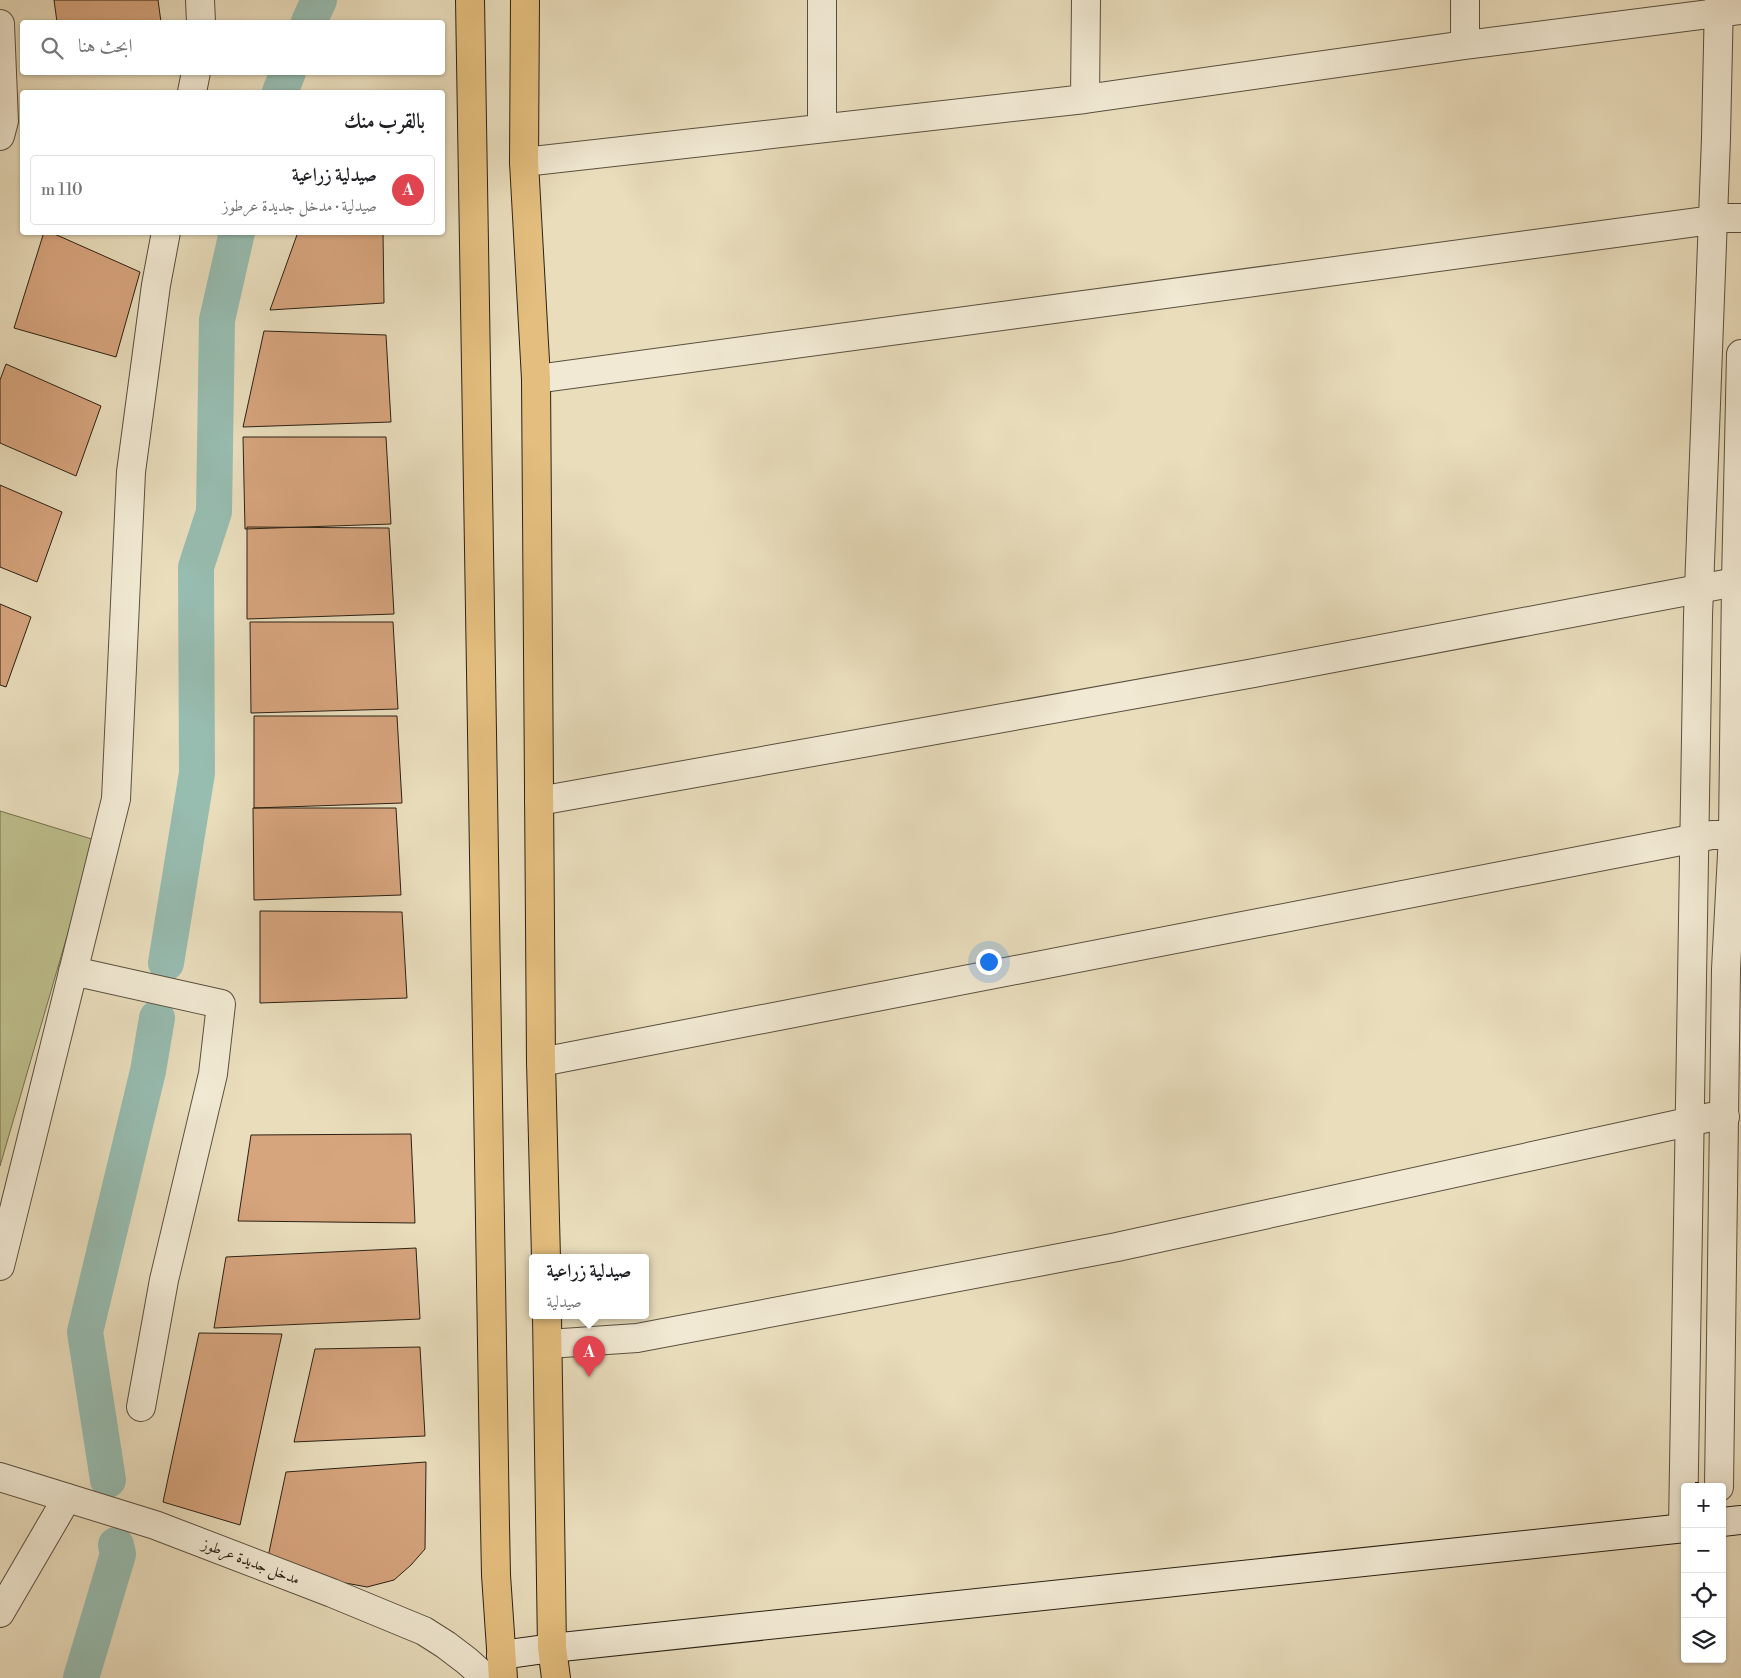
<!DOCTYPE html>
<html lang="ar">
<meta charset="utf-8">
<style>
:root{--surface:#fff;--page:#f2f2f2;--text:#202124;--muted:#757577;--line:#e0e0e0;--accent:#0b8043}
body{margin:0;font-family:"Libre Bodoni",Amiri,serif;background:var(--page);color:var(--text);direction:rtl}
.controls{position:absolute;right:15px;bottom:15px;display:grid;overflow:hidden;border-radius:5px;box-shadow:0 1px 4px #0004}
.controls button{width:45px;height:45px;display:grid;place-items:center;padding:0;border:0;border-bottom:1px solid var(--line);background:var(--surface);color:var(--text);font:25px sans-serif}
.you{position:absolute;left:988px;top:961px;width:18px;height:18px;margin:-12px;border:4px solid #fff;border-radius:50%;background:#1a73e8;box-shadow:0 0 0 8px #1a73e833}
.badge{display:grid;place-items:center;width:32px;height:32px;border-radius:50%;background:var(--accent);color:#fff;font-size:16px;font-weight:700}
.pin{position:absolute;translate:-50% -41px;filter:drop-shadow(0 1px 2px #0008)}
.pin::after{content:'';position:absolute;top:26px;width:18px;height:15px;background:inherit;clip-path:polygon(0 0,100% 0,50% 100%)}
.popup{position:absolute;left:529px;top:1254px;width:120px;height:65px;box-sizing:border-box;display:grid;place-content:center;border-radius:5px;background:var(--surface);filter:drop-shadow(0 1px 4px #0005);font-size:16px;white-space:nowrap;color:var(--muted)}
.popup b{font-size:19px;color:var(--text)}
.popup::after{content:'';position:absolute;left:50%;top:100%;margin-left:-10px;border:10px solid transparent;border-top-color:var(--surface)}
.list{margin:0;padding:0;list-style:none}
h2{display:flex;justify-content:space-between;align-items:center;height:65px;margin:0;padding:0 20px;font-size:21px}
h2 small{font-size:16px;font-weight:400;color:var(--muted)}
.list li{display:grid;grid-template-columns:32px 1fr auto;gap:15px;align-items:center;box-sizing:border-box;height:70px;margin:0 10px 10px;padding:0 10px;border:1px solid var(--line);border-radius:5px}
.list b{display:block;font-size:19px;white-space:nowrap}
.list p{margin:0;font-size:16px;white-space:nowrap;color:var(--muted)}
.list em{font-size:16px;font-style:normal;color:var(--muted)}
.icon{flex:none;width:28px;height:28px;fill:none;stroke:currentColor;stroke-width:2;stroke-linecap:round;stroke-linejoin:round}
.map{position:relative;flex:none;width:1741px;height:1678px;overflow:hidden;direction:ltr}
.search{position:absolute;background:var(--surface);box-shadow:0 1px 4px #0004;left:20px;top:20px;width:425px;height:55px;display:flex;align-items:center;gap:12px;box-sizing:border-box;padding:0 18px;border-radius:5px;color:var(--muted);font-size:19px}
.panel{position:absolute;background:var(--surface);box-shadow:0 1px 4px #0004;left:20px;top:90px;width:425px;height:145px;border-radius:5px;direction:rtl}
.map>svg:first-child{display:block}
.green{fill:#bdbf8c;stroke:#747050}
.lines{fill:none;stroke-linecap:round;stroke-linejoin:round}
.canal{stroke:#97bcb0;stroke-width:36}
.building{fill:#d6a47d;stroke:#2b2115}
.minor-casing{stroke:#5a503f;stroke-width:30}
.tertiary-casing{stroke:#5a503f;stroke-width:30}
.secondary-casing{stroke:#2b2115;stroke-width:30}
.primary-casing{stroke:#2b2115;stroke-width:30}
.minor{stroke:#f1e9d3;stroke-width:28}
.tertiary{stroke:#f1e9d3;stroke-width:28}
.secondary{stroke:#f1e9d3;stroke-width:28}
.primary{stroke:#e4be7e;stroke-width:28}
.rail{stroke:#2b2115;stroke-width:4;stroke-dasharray:9 9;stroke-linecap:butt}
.labels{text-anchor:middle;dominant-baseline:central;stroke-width:4;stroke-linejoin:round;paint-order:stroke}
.street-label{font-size:15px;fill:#2b2115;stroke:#f1e9d3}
</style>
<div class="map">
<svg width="1741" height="1678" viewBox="0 0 1741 1678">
<rect width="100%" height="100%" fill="#e9ddbc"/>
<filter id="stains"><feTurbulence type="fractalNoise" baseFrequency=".004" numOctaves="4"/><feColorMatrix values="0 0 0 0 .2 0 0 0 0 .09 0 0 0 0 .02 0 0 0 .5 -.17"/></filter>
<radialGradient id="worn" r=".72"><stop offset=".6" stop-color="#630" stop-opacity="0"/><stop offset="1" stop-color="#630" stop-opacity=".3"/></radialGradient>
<path class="green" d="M0,811L95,840L0,1166Z"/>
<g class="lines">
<path class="canal" d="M309,22L319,0
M280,92L288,72
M166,963L197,773L196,567L214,512L217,320L237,232
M108,1480L85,1332L148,1071L157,1018
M81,1678L118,1554L116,1545"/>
</g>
<path class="building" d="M54,0H158L161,22H57Z
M44,232H50L140,272L116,357L14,328Z
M298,232H383L384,303L270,310Z
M264,331L386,335L391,422L243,427Z
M6,364L101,406L76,476L0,443V380Z
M243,437H386L391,524L245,529Z
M0,485L62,512L37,582L0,567Z
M247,527L389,528L394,614L247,619Z
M0,604L31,617L6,687L0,685Z
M250,622H393L398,709L251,713Z
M254,716H397L402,803L254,808Z
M253,808H396L401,895L254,900Z
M260,911L402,912L407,998L260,1003Z
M411,1134L415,1223L238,1221L251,1135Z
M416,1248L420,1319L214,1328L226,1257Z
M199,1333L282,1334L240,1525L163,1502Z
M420,1347L425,1436L294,1442L315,1349Z
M426,1462L425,1549L411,1565L394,1580L367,1587L340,1582L268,1557L286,1472Z"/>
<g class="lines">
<defs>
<path id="minor" d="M200,0L201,22
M822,0V128
M0,24L4,121L0,136
M1465,45V0
M192,92L196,72
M1085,99L1086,0
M524,162L1085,99L1465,45L1741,10
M539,801L1254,673L1741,581
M73,971L221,1004L213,1074L164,1280L141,1407
M541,1062L1712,835H1741
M0,1266L116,799L131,472L156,285L166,232
M548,1344L637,1338L1117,1247L1711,1117H1725
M0,1613L67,1498"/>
<path id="tertiary" d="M536,379L1727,218H1741
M0,1477L155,1525L332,1593L424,1631L446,1645L467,1661L486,1678
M1719,1487L1726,969L1733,835L1736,582L1741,354
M1683,1528L1698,616L1716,138L1719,0"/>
<path id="secondary" d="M1722,1522L1741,1520
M501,1655L552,1648L1685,1528"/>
<path id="primary" d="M470,0L495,1526L496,1575L503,1678
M525,0L524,162L536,379L541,1062L546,1258
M547,1316L552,1648L556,1678"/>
</defs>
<use href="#minor" class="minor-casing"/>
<use href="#tertiary" class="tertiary-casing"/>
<use href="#secondary" class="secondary-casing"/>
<use href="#primary" class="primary-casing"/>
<use href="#minor" class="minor"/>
<use href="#tertiary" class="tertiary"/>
<use href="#secondary" class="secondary"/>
<use href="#primary" class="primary"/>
<path class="rail" d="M1697,1487V1482"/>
</g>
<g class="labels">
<g class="street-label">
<text transform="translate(251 1562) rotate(21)">مدخل جديدة عرطوز</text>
</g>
</g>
<rect width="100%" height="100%" filter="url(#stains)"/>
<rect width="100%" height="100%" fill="url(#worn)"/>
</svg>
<div class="controls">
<button>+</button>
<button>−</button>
<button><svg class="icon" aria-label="locate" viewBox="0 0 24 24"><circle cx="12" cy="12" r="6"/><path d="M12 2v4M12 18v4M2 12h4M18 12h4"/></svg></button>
<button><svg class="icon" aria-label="layers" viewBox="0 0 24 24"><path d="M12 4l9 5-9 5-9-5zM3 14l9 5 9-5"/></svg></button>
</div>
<div class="you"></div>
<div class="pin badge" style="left:589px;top:1377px;background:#e0444e">A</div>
<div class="popup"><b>صيدلية زراعية</b>صيدلية</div>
<div class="search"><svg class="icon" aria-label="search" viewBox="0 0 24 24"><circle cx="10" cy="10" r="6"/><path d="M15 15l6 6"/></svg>ابحث هنا</div>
<section class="panel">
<h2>بالقرب منك<small></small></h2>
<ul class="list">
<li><span class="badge" style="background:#e0444e">A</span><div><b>صيدلية زراعية</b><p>صيدلية · مدخل جديدة عرطوز</p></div><em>110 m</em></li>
</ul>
</section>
</div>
